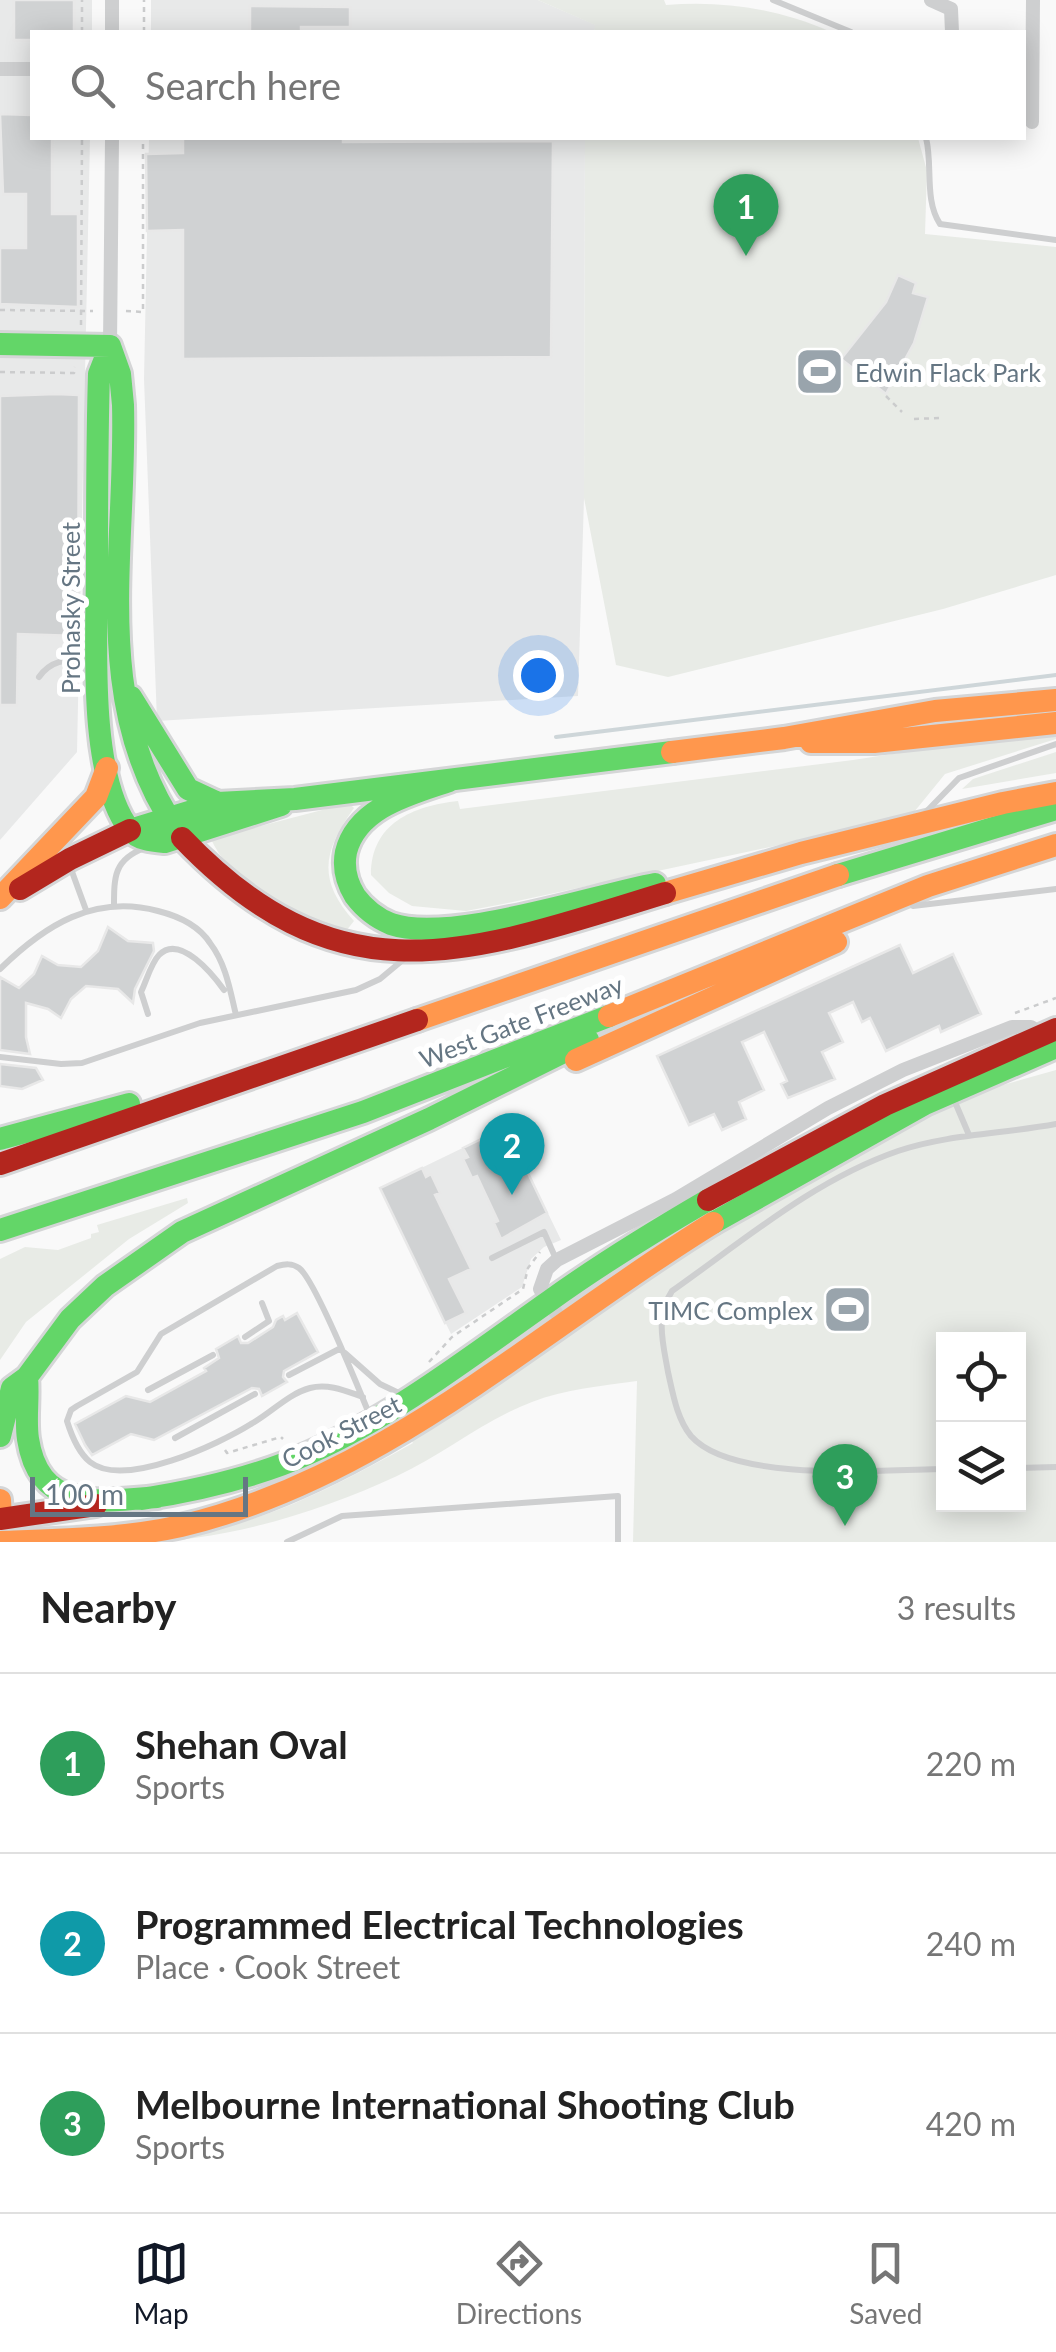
<!DOCTYPE html>
<meta charset="utf-8">
<style>
:root{--surface:#fff;--page:#f2f2f2;--text:#222;--muted:#767676;--line:#e0e0e0;--accent:#111827}
body{margin:0;font-family:Lato,sans-serif;background:var(--page);color:var(--text)}
.controls{position:absolute;right:30px;bottom:30px;display:grid;overflow:hidden;border-radius:0px;box-shadow:0 5px 25px #0003}
.controls button{width:90px;height:90px;display:grid;place-items:center;padding:0;border:0;border-bottom:2px solid var(--line);background:var(--surface);color:var(--text);font:50px sans-serif}
.scale{position:absolute;left:30px;bottom:25px;width:218px;box-sizing:border-box;padding-left:10px;border:5px solid #657683;border-top:0;font-size:28px;line-height:35px;white-space:nowrap;color:#657683;-webkit-text-stroke:8px #fff;paint-order:stroke}
.you{position:absolute;left:538px;top:675px;width:35px;height:35px;margin:-25px;border:8px solid #fff;border-radius:50%;background:#1a73e8;box-shadow:0 0 0 15px #1a73e833}
.badge{display:grid;place-items:center;width:65px;height:65px;border-radius:50%;background:var(--accent);color:#fff;font-size:32px;font-weight:700}
.pin{position:absolute;translate:-50% -82px;filter:drop-shadow(0 2px 5px #0008)}
.pin::after{content:'';position:absolute;top:52px;width:35px;height:30px;background:inherit;clip-path:polygon(0 0,100% 0,50% 100%)}
.list{margin:0;padding:0;list-style:none}
h2{display:flex;justify-content:space-between;align-items:center;height:130px;margin:0;padding:0 40px;font-size:42px}
h2 small{font-size:32px;font-weight:400;color:var(--muted)}
.list li{display:grid;grid-template-columns:65px 1fr auto;gap:30px;align-items:center;box-sizing:border-box;height:180px;padding:0 40px;border-top:2px solid var(--line)}
.list b{display:block;font-size:38px;white-space:nowrap}
.list p{margin:0;font-size:32px;white-space:nowrap;color:var(--muted)}
.list em{font-size:32px;font-style:normal;color:var(--muted)}
.icon{flex:none;width:55px;height:55px;fill:none;stroke:currentColor;stroke-width:2;stroke-linecap:round;stroke-linejoin:round}
.map{position:relative;flex:none;width:1056px;height:1542px;overflow:hidden}
.search{position:absolute;background:var(--surface);box-shadow:0 5px 25px #0003;left:30px;right:30px;top:30px;height:110px;display:flex;align-items:center;gap:25px;box-sizing:border-box;padding:0 35px;border-radius:0px;color:var(--muted);font-size:38px}
.sheet{height:670px;background:var(--surface)}
nav{display:flex;justify-content:space-around;align-items:center;box-sizing:border-box;height:140px;border-top:2px solid var(--line);background:var(--surface);font-size:28px;color:var(--muted)}
nav a{display:grid;justify-items:center;gap:5px}
nav .on{color:var(--accent)}
.map>svg:first-child{display:block}
.built{fill:#e8e9e9}
.green{fill:#e8ebe6;fill-rule:evenodd}
.lines{fill:none;stroke-linecap:round;stroke-linejoin:round}
.stream{stroke:#ced6d9;stroke-width:4}
.building{fill:#d0d2d3;stroke:#e8e8e8;stroke-width:2.5}
.fast-casing{stroke:#d5d6d7;stroke-width:28}
.slow-casing{stroke:#d5d6d7;stroke-width:28}
.jam-casing{stroke:#d5d6d7;stroke-width:28}
.path{stroke:#cbcccd;stroke-width:2.5;stroke-dasharray:5 5;stroke-linecap:butt}
.lane{stroke:#cecfd0;stroke-width:6}
.street{stroke:#cecfd0;stroke-width:14}
.fast{stroke:#63d668;stroke-width:22}
.slow{stroke:#ff974d;stroke-width:22}
.jam{stroke:#b3261e;stroke-width:22}
.labels{text-anchor:middle;dominant-baseline:central;stroke-width:10;stroke-linejoin:round;paint-order:stroke}
.poi-label{font-size:25px;fill:#657683;stroke:#fff;text-anchor:start}
.street-label{font-size:25px;fill:#657683;stroke:#fff}
</style>
<div class="map">
<svg width="1056" height="1542" viewBox="0 0 1056 1542">
<rect width="100%" height="100%" fill="#f9f9f9"/>
<path class="built" d="M0,0H92V32H32V138H90L77,752L0,840Z
M151,0H538L596,25L594,32H151Z
M149,138H585L584,498L578,696L157,721L144,379Z
M506,1127L561,1240L544,1247L531,1259L522,1287L451,1334L380,1188Z"/>
<path class="green" d="M538,0H664L666,5C723,0 779,9 831,32H594L595,25Z
M585,138H918L927,171L925,234L1056,247V575L943,609L668,677L616,665L584,498Z
M1056,729V739L945,774L910,817L503,904L466,911L412,906L389,893L371,875C371,823 413,806 458,801L460,809L853,760Z
M1056,752V773L962,789L973,779Z
M349,803L354,808C323,851 317,880 354,921L346,931C302,915 231,886 211,839Z
M1056,1070V1542H633L637,1381C602,1386 565,1389 532,1402C484,1420 443,1455 397,1476C320,1512 223,1542 137,1542C165,1536 193,1532 221,1527C281,1516 359,1473 413,1443L410,1438L788,1179L968,1095ZM944,1340H1018V1504H944Z
M187,1198L188,1203L129,1239L26,1322L0,1360V1259L25,1247L58,1250L91,1238V1234L99,1232L97,1225Z"/>
<g class="lines">
<path class="stream" d="M556,737L1056,675"/>
</g>
<path class="building" d="M14,0H74V32H32V40H14Z
M250,6L350,7V27H301V32H250Z
M0,114L32,115V138H52V214H78V307L0,304V248H26V194H3Z
M183,138H343V142L553,141L551,357L183,359V230L147,231L146,154L183,153Z
M898,275L916,283L913,293L928,297L914,343L886,394L841,359L886,302Z
M56,394L79,395L78,636L18,634L17,705H0V396Z
M108,927L128,941L153,943L154,951L135,989L133,1003L118,989L86,986L71,999L61,1018L48,1009L26,1003V1037L30,1054L0,1050V977L19,988L34,974L42,956L58,965L81,967L98,951Z
M900,945L913,973L953,954L981,1014L941,1032L939,1026L886,1051L870,1018L862,1022L853,1002L829,1013L843,1042L822,1052L835,1079L788,1098L781,1084L787,1081L764,1032L742,1042L764,1090L739,1102L746,1119L722,1130L714,1114L689,1125L657,1056Z
M0,1064L36,1068L43,1080L22,1089L0,1086Z
M506,1127L547,1213L501,1239L494,1223L498,1221L477,1176L472,1178L463,1159L468,1157L463,1148Z
M422,1168L426,1177L431,1174L440,1193L435,1195L471,1269L449,1279L466,1313L445,1323L380,1188Z
M297,1313L318,1352L284,1371L283,1377L287,1382L262,1396L259,1389L252,1388L154,1440L131,1434L92,1455L85,1445L75,1424L126,1396L150,1402L206,1371L204,1368L219,1358L216,1349L238,1336L241,1343H248L273,1327L276,1320L283,1316L285,1320Z"/>
<g class="lines">
<defs>
<path id="fast" d="M0,344L110,346
M110,346L99,374C97,438 97,502 97,566C97,633 87,777 130,830C138,840 153,841 165,842L281,805
M110,346L120,374L123,405C127,550 89,702 176,829
M131,697L188,789L218,803
M449,781C411,794 357,807 346,852C343,867 347,883 355,896C364,908 376,918 391,924C449,944 591,896 655,884
M130,830L218,803L295,799L672,752
M838,875L1056,809
M0,1139L129,1104
M713,1223L925,1104L1056,1047
M0,1230L363,1112L609,1016
M27,1377C29,1398 25,1419 28,1439C39,1512 100,1502 157,1497
M0,1436L12,1388L27,1377L70,1319L105,1286L182,1232L429,1119L588,1040
M142,1499C200,1490 257,1477 310,1453C397,1414 471,1356 548,1302C599,1265 653,1232 708,1200"/>
<path id="slow" d="M811,742H874L1056,723
M672,752L784,738L935,711L1056,700
M665,893L801,853L1003,803L1056,793
M0,898L96,797L107,768
M609,1016L928,886L1056,845
M417,1020L838,875
M576,1060L836,942
M0,1500L1,1518
M0,1542C60,1540 122,1539 181,1526C384,1478 540,1329 713,1223"/>
<path id="jam" d="M182,838C341,1005 470,953 665,893
M20,889L70,859L130,830
M0,1164L417,1020
M708,1200L885,1105L1056,1029
M0,1519L96,1505"/>
</defs>
<use href="#fast" class="fast-casing"/>
<use href="#slow" class="slow-casing"/>
<use href="#jam" class="jam-casing"/>
<path class="path" d="M82,32V0
M144,32V0
M0,310L93,311
M126,311L143,312V138
M81,325L82,138
M0,372L74,373L75,367
M886,396L902,412
M914,419L939,418
M1015,1013L1056,998
M429,1362L452,1337L523,1289L528,1268L540,1252
M225,1450L227,1453L281,1437L283,1439"/>
<path class="lane" d="M773,0L851,32
M926,138C933,165 924,200 940,224L1056,240
M39,677C52,658 70,660 91,659
M925,813L959,778L1056,744
M71,869L86,910
M114,906C114,877 114,859 145,848
M913,906L1056,889
M0,969C45,925 94,894 158,911C178,916 199,926 210,943C226,964 230,990 236,1015
M148,1014L141,992C146,982 151,963 159,955C180,933 214,976 224,990
M0,1057L61,1064L82,1063L200,1023L356,990L380,979L404,959
M952,1095L969,1135
M492,1258L544,1232L556,1259
M245,1337L269,1321L262,1303
M345,1353L380,1384L403,1395
M289,1375L341,1348
M148,1390L213,1355
M363,1397C346,1391 328,1383 310,1388C288,1394 271,1413 251,1424C219,1444 124,1489 90,1462C79,1453 71,1434 67,1421L71,1410L77,1406L137,1372L161,1334L277,1266C285,1264 292,1263 299,1268C315,1279 360,1392 370,1416
M175,1438L255,1394
M1018,1468L1056,1467
M944,1469C885,1470 732,1483 691,1436C677,1419 673,1394 668,1372C663,1343 655,1317 672,1291C743,1241 814,1180 898,1151C949,1134 1003,1134 1056,1124
M287,1542L342,1516L618,1496V1542"/>
<path class="street" d="M931,0L951,9L952,32
M112,32V0
M0,69H32
M1032,122L1033,0
M110,346L112,138
M564,1325L540,1289L547,1269L557,1260L676,1199L828,1108L903,1070L1012,1027H1031L1041,1035"/>
<use href="#fast" class="fast"/>
<use href="#slow" class="slow"/>
<use href="#jam" class="jam"/>
</g>
<defs>
<symbol id="stadium-square" viewBox="-11 -11 22 22"><rect x="-9" y="-9" width="18" height="18" rx="4" fill="#99a4ac" stroke="#fff"/><path d="M0-5a6.5 5 0 1 0 0 10a6.5 5 0 1 0 0-10ZM-3.5-1.8h7v3.6h-7Z" fill="#fff"/></symbol>
</defs>
<g fill-rule="evenodd">
<use href="#stadium-square" x="792" y="344" width="55" height="55"/>
<use href="#stadium-square" x="820" y="1282" width="55" height="55"/>
</g>
<g class="labels">
<g class="poi-label">
<text x="855" y="372">Edwin Flack Park</text>
<text x="813" y="1310" text-anchor="end">TIMC Complex</text>
</g>
<g class="street-label">
<text transform="translate(70 608) rotate(-90)">Prohasky Street</text>
<text transform="translate(521 1021) rotate(-21)">West Gate Freeway</text>
<text transform="translate(341 1431) rotate(-27)">Cook Street</text>
</g>
</g>
</svg>
<div class="controls">
<button><svg class="icon" aria-label="locate" viewBox="0 0 24 24"><circle cx="12" cy="12" r="6"/><path d="M12 2v4M12 18v4M2 12h4M18 12h4"/></svg></button>
<button><svg class="icon" aria-label="layers" viewBox="0 0 24 24"><path d="M12 4l9 5-9 5-9-5zM3 14l9 5 9-5"/></svg></button>
</div>
<div class="scale">100 m</div>
<div class="you"></div>
<div class="pin badge" style="left:746px;top:256px;background:#2e9e5b">1</div>
<div class="pin badge" style="left:512px;top:1195px;background:#0f9aa8">2</div>
<div class="pin badge" style="left:845px;top:1526px;background:#2e9e5b">3</div>
<div class="search"><svg class="icon" aria-label="search" viewBox="0 0 24 24"><circle cx="10" cy="10" r="6"/><path d="M15 15l6 6"/></svg>Search here</div>
</div>
<section class="sheet">
<h2>Nearby<small>3 results</small></h2>
<ul class="list">
<li><span class="badge" style="background:#2e9e5b">1</span><div><b>Shehan Oval</b><p>Sports</p></div><em>220 m</em></li>
<li><span class="badge" style="background:#0f9aa8">2</span><div><b>Programmed Electrical Technologies</b><p>Place · Cook Street</p></div><em>240 m</em></li>
<li><span class="badge" style="background:#2e9e5b">3</span><div><b>Melbourne International Shooting Club</b><p>Sports</p></div><em>420 m</em></li>
</ul>
</section>
<nav>
<a class="on"><svg class="icon" aria-label="map" viewBox="0 0 24 24"><path d="M3 6l6-2 6 2 6-2v14l-6 2-6-2-6 2zM9 4v14M15 6v14"/></svg>Map</a>
<a><svg class="icon" aria-label="directions" viewBox="0 0 24 24"><path d="M12 3l9 9-9 9-9-9zM9 14v-3h6M13 9l2 2-2 2"/></svg>Directions</a>
<a><svg class="icon" aria-label="saved" viewBox="0 0 24 24"><path d="M7 4h10v16l-5-4-5 4z"/></svg>Saved</a>
</nav>
